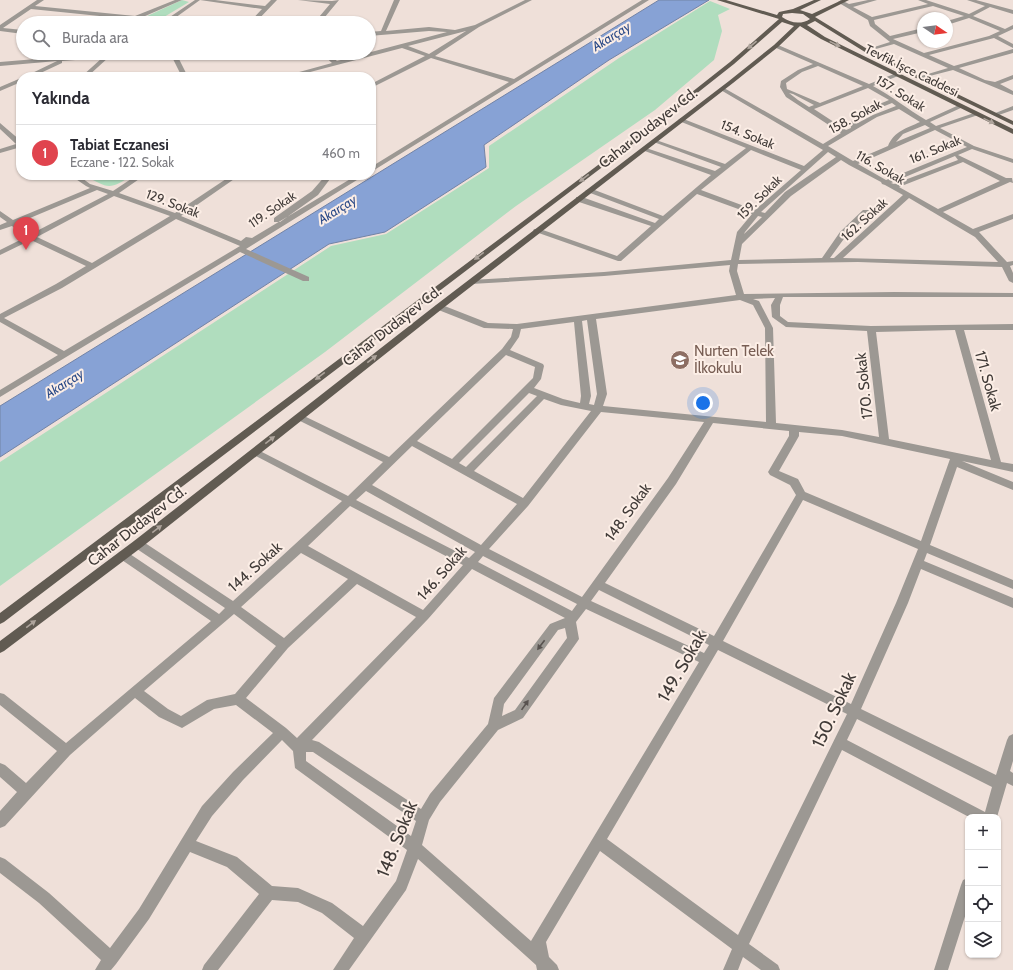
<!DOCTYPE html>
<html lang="tr">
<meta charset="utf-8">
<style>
:root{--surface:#fff;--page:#f7f7f7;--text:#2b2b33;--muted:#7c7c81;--line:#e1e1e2;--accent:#235b93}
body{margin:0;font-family:Cabin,sans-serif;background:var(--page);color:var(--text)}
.controls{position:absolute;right:12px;bottom:12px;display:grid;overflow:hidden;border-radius:8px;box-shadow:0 1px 3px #0004}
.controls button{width:36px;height:36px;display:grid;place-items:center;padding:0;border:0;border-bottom:1px solid var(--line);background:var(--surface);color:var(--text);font:20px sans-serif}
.compass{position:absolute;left:917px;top:12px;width:36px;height:36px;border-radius:50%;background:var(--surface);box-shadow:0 1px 3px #0004;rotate:103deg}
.you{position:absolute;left:703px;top:403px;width:14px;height:14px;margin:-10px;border:3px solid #fff;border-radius:50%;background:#1a73e8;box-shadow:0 0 0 6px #1a73e833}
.badge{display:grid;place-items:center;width:26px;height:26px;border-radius:50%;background:var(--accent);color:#fff;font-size:13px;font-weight:700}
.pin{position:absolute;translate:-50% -33px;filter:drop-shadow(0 1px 2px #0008)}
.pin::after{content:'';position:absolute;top:21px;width:14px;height:12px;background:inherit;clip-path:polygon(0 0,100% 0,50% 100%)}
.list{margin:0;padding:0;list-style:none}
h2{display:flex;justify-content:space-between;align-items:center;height:52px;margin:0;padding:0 16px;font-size:17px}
h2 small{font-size:13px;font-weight:400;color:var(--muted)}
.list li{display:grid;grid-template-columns:26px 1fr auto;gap:12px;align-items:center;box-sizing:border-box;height:56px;padding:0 16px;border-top:1px solid var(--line)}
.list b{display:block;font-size:15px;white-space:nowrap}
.list p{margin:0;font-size:13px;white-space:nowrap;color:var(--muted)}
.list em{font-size:13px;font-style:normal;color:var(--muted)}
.icon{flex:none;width:22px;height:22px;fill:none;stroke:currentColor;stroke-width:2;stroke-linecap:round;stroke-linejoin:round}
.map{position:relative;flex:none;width:1013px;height:970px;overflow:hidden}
.search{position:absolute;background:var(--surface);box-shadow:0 1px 3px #0004;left:16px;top:16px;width:360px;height:44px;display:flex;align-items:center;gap:10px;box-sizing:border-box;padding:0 14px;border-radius:22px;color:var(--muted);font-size:15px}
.panel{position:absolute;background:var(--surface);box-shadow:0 1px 3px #0004;left:16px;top:72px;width:360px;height:108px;border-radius:16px}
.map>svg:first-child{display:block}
.green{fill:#b0ddbe}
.water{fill:#87a2d5;stroke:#7283a6}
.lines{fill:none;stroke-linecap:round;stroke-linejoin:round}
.minor{fill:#9c9893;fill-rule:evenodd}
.major{fill:#615b52;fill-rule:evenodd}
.oneway{fill:#aea49c}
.oneway2{fill:#58524f}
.labels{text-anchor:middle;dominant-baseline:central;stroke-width:4;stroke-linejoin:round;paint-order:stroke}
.far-water-label{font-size:13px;font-style:italic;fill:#2a4987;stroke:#fceee6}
.far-street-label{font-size:13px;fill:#413b38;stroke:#fceee6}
.street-label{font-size:15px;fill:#413b38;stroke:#fceee6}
.education-label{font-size:15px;fill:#785e54;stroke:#fceee6;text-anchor:start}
.near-street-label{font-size:18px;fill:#413b38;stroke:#fceee6}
</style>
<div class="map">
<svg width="1013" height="970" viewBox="0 0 1013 970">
<rect width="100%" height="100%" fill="#efe0d9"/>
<path class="green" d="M182,0L189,2L154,23H132Z
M710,1L730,9L718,15L722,31L714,60L655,110L516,206L325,352L0,586V462L331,246L386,234L489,168V146L619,58Z
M84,175H133C109,190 109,189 84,175Z"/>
<path class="water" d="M659,0H709L609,60L484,145L486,167L385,232L329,244L0,457V406Z"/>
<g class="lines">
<path class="minor" d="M37,0H44L35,6L135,16L175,0H182L129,23L126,21L129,19L31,9L3,28L23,30V34L0,31V25Z
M195,0H215L265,6L271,0H277L255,23H249L262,9L200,0L168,23H161Z
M298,0L332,1L339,0L320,23H314L330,4Z
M394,0H400L386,31L429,27L455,30L475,25L525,0H532L479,27L435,56L514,79L642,0H649L371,172V167L509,82L431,58L371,88V84L425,56L402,48L291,77H281L332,63L321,53H327L337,61L447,32L429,31L369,36V32L381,31ZM466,31L429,54L408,46Z
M841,0L849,4L868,0H877L853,7L872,17L928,4L918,0H926L969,14L985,6L967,0H976L1013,10V14L990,7L973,16L1005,29L1013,25V29L998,36L1013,44V48L994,38L929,55L954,66L1013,49V53L959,68L985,80L995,82L1013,75V79L1000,84L1013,91V95L953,70L918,79V77L948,68L894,44L865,52V50L890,42L870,26L868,20L839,3L838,2ZM933,6L964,16L947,21V25L969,18L1000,31L989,36L924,53L893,39L923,32V28L890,36L875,24L874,20Z
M774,45H778L869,84L894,74H898V76L873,86C892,96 907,109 926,120L959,105H963V107L930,122L936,126L974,113H978V115L940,128L974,146L1013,159V163L972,149L958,155L1006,178H1012L1013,183L1010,182L943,212L973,229L1013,214V219L979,232L1007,262L1013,261V265L1010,266L1013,273V283L1009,281L1002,267L858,262L738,264L737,271L744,294L894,292L1013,293V297H783L780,305V316L788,322L871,326L1013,324V330H964L1001,462L1013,464V472L962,461L1013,482V490L957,467L930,545L1013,580V589L927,553L924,561L1013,598V608L921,569L908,603L861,709L996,775L1007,740L1009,736L1013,734V761L1010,771L1013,773V786L1007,783L997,817H969L842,750L749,944L778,965L780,970H761L743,957L738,970H723L732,949L600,851L546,942L549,957L557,965L559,970H537L536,965L418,859L406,890L349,970H333L354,938L322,913L298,902L272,900L218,970H202L204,965L259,894L227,867L190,852L149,919L116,964L111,970H95L101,960L39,903L0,873V857L5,859L49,893L110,948L139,909L202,806L233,772L273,733L236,705L214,709L182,728L159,717L135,698L70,755L5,826L0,828V811L17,792L0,777V763L5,765L26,783L57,751L0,705V693L4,694L66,743L211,621L119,558L118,555L119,552L123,551L127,552L219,614L225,608L134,547L133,544L134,541L138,540L142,541L233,601L342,501L252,454L250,452L252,450H258L348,496L383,462L296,419L294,417L296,415H302L389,457L502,349L511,337L513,329L484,328L436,309L435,307L436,305H442L488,323L517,324L736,295L729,271L730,265L604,276L471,284L467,282L471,280L604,272L731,260L737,232L752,214L697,194L621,261H618L533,231L534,229H540L617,256L651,226L576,201V197H582L655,223L659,219L585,191L589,189H592L663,216L711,175L642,150V148H646L715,171L721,167L651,141L656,140L725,164L746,148L679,121L678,120L681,118L804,166L823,150L719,89L724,88L823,144L841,133L786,97L780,87L781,81L798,70L813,64L774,47ZM818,66L863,86L820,103L787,89L786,83L802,72ZM868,88L889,100L858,113L850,123L851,128L846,130L814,109ZM789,93L793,94L814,105L809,107L798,100ZM892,103L896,106L873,115L856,124L862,115ZM899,109L920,122C907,128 894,131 888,146L853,161L828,146L877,117ZM925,125L930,128L896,142L903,134ZM935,130L967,147L886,180L858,164ZM751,150L801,170L755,210L701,190ZM828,152L836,157L785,192L765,213L761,212ZM955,156L958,160L894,184L891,183ZM841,160L849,165L881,182L882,184L885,185L903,195L834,258H830L846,236L869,214V210H863L840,232L822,258L739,260L742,244L791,196ZM963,162L1000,181L938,209L899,187ZM909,198L975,237L998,262L843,258ZM758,216L762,217L744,234L745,232ZM775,298L771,305L772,317L786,327L867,331L879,437L842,430L776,423L773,328L759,301L753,299ZM740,300L753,305L765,328L766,422L603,406L607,394L596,319ZM587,320L597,394L594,405L589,404L591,396L582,321ZM574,322L581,396L580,403L563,399L534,388L541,379L544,366L543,364L510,350L519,337L521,329ZM955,330L991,460L889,439L876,332ZM506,355L535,367L533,378L452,459L417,441ZM529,393L537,396L466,467L459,463ZM544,399L561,405L591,411L523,498L474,471ZM601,412L704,422L668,478L582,597L489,549L528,506ZM713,423L789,431V436L768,472L770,475L790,485L796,495L714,636L605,583L676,484ZM799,432L842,436L950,459L921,541L805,492L798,479L779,471L799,436ZM412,446L517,504L481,545L372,485ZM366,491L475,552L469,558L356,500ZM803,500L918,549L896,603L851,704L723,641ZM350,506L463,565L423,610L308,546ZM301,553L348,579L284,638L241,607ZM483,556L577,604L572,611L478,562ZM472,569L565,618L550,624L494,698L488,724L430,794L421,809L319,742L312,740L428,619ZM357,584L416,617L297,738L286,728L246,698L288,648ZM599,590L709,645L704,653L591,601ZM586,609L699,662L531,941L422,845L429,820L440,802L498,730L523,718L577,642L579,639L576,622ZM234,614L276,646L235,694L207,700L181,716L168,709L144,691ZM565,628L567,638L515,710L502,716L504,704L558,630ZM718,650L847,714L738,935L607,839ZM857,719L992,787L985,812L847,740ZM282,740L293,751L295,768L407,850L396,881L363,926L332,903L298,888L272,886L237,857L196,841L212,816L243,780ZM306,752H313L416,821L411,836L306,761Z
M108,53H141L138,55L109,57L87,77H81L102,58L62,61V63L32,77H24L57,61L0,66V62Z
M170,53H176L188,77H182Z
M21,78V82L0,91V87Z
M1013,106V110L996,116L993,114Z
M0,123L21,141V147L0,153V149L16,144L0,129Z
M70,175H78L90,184L113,191L137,175H145L119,193L175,213L232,175H240L181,216L241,241L246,237L252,238L357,175H365L246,249L309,277V281H303L240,252L0,397V390L58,355L0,322V314L56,284L86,266L31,240L0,255V250L26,237L12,226L0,230V225L7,222L0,217V211L13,220L90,188L86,186ZM97,190L108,194L31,234L18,223ZM114,196L170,216L92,263L37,237ZM176,219L240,246L64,351L4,318L62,288Z
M326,175H333L318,195L280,222H274V218L312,191Z
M968,878V907L948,970H934L961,885L963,880Z"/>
<path class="major" d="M717,0H726L777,15L779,12L793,9L814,0H821L800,10L812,14L842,0H849L815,17L877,55L1013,121V125L873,57L815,21L807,25L825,37L1013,129V134L821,39L800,26L778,47L733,83L442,309L142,547L4,651L0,653V641L134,541L436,305L729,81L774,45L794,26L782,22L734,64L634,143L4,622L0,624V613L630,141L730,62L779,19ZM792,13L803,14L810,19C801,25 790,23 782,17L783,14Z"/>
</g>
<defs><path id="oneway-solid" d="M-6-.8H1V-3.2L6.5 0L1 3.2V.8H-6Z"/></defs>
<g class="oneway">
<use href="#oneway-solid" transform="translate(835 44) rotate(26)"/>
<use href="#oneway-solid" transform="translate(752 45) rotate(139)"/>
<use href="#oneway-solid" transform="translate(989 121) rotate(26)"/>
<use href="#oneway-solid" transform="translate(584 178) rotate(143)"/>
<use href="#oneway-solid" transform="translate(479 256) rotate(143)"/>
<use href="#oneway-solid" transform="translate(372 359) rotate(-38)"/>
<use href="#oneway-solid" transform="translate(320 376) rotate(143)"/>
<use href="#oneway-solid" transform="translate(270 440) rotate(-38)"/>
<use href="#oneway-solid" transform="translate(157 529) rotate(-38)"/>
<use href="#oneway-solid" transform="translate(31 624) rotate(-37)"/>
</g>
<g class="oneway2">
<use href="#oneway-solid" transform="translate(541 645) rotate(127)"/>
<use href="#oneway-solid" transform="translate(525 705) rotate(-55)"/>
</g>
<defs>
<symbol id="school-disc" viewBox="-11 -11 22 22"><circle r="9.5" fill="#8d6e63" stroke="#fceee6"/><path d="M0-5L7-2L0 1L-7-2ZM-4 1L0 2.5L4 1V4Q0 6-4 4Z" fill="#fff"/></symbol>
</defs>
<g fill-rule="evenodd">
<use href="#school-disc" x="669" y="349" width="22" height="22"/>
</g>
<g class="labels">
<g class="far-water-label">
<text transform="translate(611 36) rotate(-32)">Akarçay</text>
<text transform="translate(337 209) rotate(-32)">Akarçay</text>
<text transform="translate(64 383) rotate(-32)">Akarçay</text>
</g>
<g class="far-street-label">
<text transform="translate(912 70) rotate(26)">Tevfik İşce Caddesi</text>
<text transform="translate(901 93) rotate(32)">157. Sokak</text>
<text transform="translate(855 116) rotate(-28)">158. Sokak</text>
<text transform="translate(748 134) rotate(22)">154. Sokak</text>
<text transform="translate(935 149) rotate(-22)">161. Sokak</text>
<text transform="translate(881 167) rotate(30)">116. Sokak</text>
<text transform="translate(759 197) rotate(-45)">159. Sokak</text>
<text transform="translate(173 203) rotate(21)">129. Sokak</text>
<text transform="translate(272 209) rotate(-34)">119. Sokak</text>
<text transform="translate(864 219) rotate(-42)">162. Sokak</text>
</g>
<g class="street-label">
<text transform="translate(648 128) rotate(-38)">Cahar Dudayev Cd.</text>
<text transform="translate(392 326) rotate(-38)">Cahar Dudayev Cd.</text>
<text transform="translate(988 381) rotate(74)">171. Sokak</text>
<text transform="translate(864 386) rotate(-96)">170. Sokak</text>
<text transform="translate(628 512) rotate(-54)">148. Sokak</text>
<text transform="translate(137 526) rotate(-38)">Cahar Dudayev Cd.</text>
<text transform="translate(255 567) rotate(-42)">144. Sokak</text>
<text transform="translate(442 573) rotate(-49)">146. Sokak</text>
</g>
<g class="education-label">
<text x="694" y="351">Nurten Telek<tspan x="694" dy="17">İlkokulu</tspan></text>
</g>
<g class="near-street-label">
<text transform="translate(682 666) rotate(-60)">149. Sokak</text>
<text transform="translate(834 710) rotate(-65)">150. Sokak</text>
<text transform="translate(397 839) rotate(-68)">148. Sokak</text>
</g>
</g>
</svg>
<div class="controls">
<button>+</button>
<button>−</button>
<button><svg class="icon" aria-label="locate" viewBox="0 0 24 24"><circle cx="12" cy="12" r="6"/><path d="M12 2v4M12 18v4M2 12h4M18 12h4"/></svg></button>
<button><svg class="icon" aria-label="layers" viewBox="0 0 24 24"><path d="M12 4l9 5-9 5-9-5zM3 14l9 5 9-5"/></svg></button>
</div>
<svg class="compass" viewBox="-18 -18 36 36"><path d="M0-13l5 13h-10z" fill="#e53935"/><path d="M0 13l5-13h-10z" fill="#7c7c81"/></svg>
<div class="you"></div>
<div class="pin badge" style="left:26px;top:250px;background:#e0444e">1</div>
<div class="search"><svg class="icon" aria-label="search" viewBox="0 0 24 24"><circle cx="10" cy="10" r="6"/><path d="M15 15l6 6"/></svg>Burada ara</div>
<section class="panel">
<h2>Yakında<small></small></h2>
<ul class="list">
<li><span class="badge" style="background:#e0444e">1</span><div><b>Tabiat Eczanesi</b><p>Eczane · 122. Sokak</p></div><em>460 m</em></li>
</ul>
</section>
</div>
